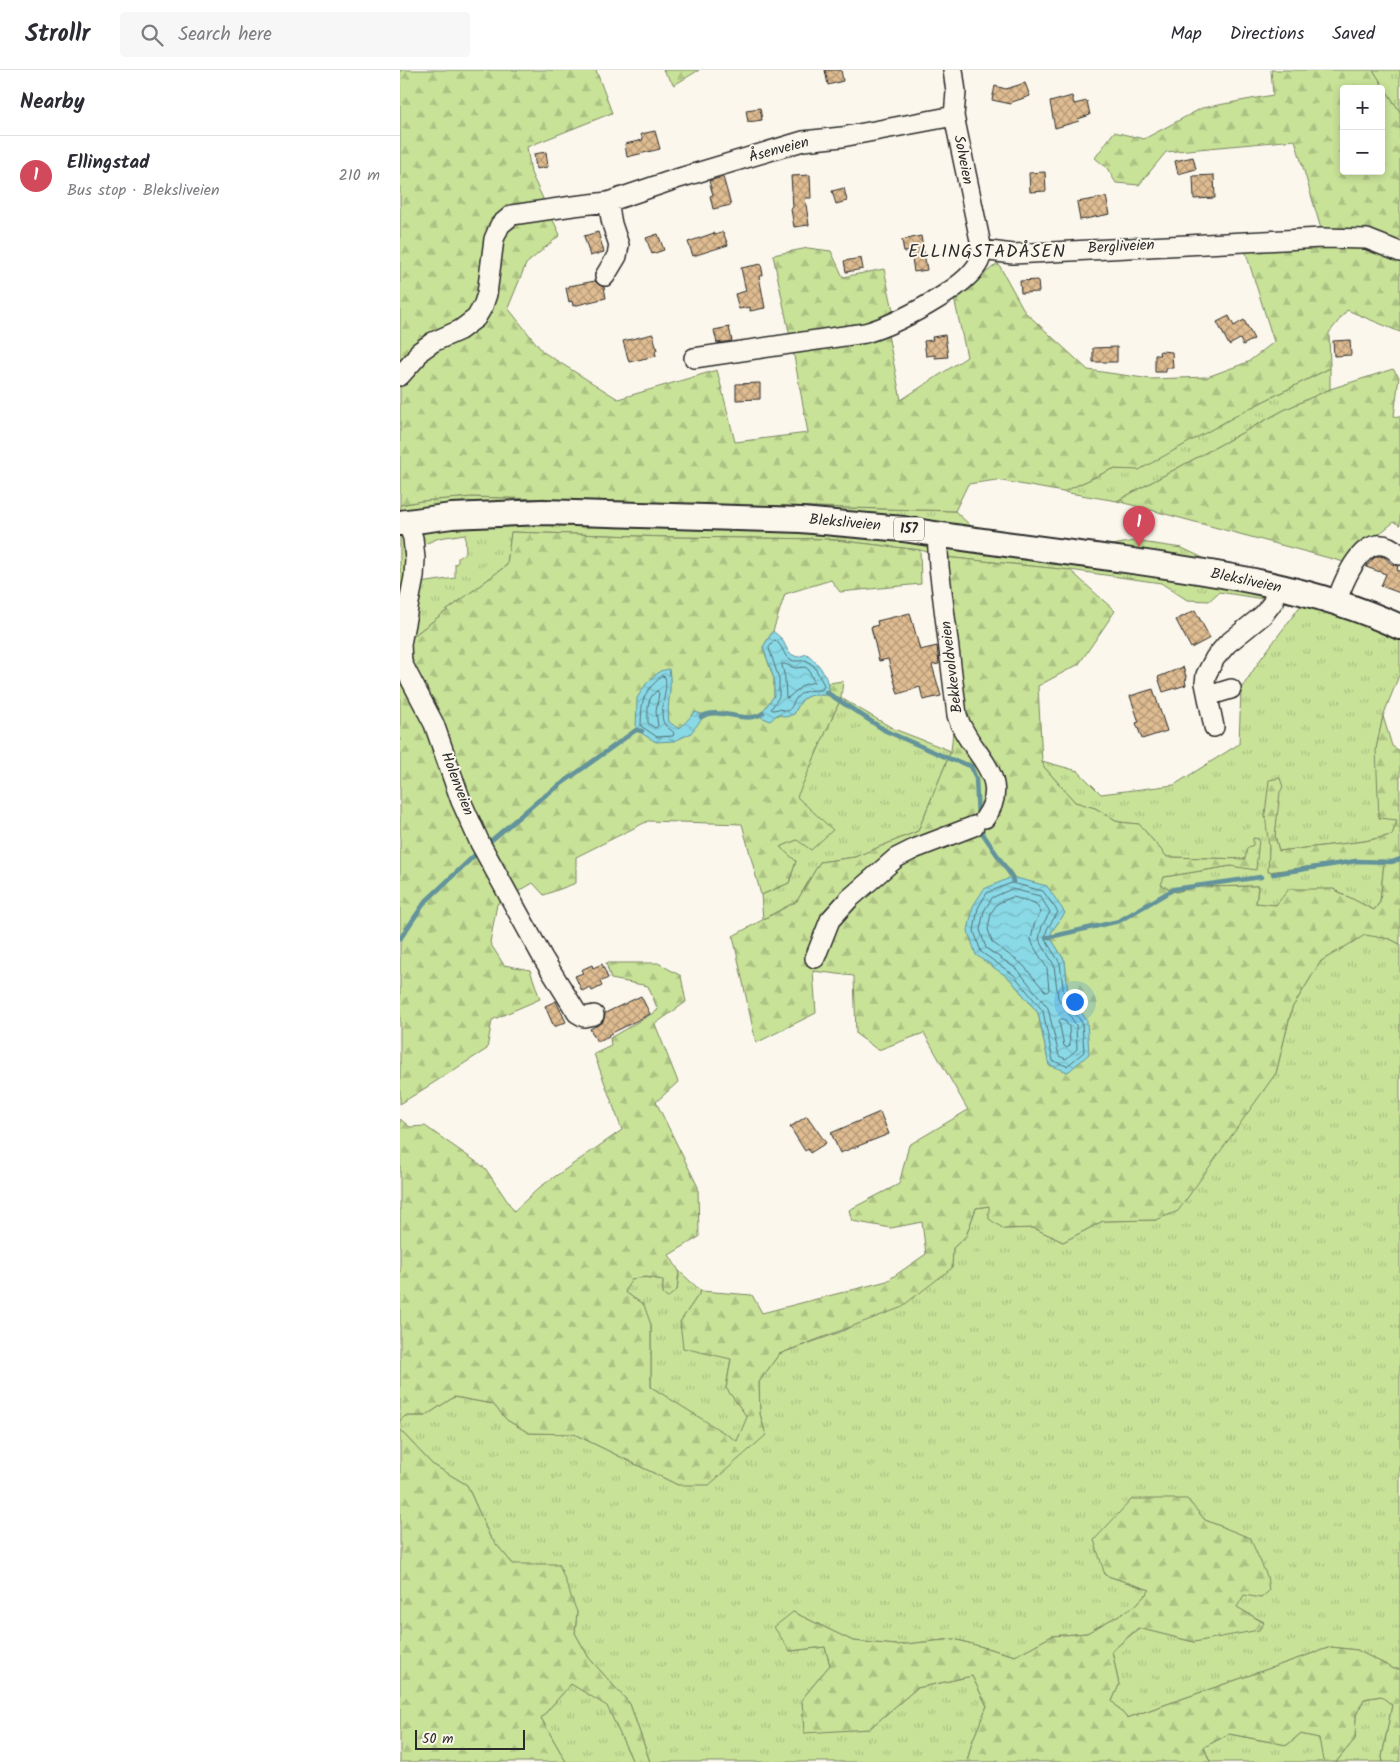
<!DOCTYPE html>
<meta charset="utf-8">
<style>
:root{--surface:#fff;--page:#f7f7f7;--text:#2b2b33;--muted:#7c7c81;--line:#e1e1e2;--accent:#d1495b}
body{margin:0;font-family:Kalam,sans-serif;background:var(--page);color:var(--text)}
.controls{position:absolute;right:15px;top:15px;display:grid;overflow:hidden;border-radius:5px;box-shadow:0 2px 8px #0003}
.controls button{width:45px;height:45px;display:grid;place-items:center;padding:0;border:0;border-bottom:1px solid var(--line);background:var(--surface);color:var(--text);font:25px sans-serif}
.scale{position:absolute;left:15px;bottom:12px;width:110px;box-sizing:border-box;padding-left:5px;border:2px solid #2b2b2b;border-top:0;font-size:14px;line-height:18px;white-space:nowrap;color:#2b2b2b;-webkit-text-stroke:4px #fbf7ec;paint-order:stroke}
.you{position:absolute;left:674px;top:931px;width:18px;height:18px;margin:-12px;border:4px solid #fff;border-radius:50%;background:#1a73e8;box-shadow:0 0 0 8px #1a73e833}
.badge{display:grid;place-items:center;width:32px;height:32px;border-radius:50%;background:var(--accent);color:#fff;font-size:16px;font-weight:700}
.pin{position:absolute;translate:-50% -41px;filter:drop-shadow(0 1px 2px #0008)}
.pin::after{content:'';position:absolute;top:26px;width:18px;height:15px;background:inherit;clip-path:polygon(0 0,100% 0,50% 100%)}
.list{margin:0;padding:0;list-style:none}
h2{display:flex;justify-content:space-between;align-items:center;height:65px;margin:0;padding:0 20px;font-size:21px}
h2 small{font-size:16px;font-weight:400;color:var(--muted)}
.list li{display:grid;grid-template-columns:32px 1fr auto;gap:15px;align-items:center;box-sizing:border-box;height:80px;padding:0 20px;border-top:1px solid var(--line)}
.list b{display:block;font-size:19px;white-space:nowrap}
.list p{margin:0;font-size:16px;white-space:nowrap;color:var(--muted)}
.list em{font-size:16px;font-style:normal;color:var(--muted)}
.icon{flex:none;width:28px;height:28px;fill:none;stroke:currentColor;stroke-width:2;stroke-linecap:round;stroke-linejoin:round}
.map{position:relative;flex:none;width:1000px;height:1692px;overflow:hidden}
header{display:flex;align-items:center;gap:30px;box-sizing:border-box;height:70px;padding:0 25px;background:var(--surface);border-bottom:1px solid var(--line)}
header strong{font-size:24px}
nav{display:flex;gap:28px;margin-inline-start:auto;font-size:18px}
.search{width:350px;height:45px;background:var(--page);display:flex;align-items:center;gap:12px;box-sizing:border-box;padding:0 18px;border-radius:5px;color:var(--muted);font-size:19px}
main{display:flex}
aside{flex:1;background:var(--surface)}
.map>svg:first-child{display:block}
.grass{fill:url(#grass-tufts);stroke:#7a8662;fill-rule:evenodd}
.forest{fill:url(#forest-firs);stroke:#7a8662;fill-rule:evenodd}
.water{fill:url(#water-waves);stroke:#64939b}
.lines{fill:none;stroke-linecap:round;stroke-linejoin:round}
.shore{stroke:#517176;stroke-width:1}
.stream{stroke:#64939b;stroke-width:4.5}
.building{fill:url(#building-cross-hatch);stroke:#2b2b2b}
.minor-casing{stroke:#2b2b2b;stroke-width:22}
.major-casing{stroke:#2b2b2b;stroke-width:28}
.minor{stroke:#fbf7ec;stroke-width:19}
.major{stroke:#fbf7ec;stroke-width:24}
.labels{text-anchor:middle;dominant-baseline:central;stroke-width:4;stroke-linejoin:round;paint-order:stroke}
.shield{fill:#fbf7ec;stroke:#696865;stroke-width:1}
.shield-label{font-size:14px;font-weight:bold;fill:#2b2b2b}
.street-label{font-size:15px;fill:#2b2b2b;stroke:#fbf7ec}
.quarter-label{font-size:18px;letter-spacing:1px;fill:#2b2b2b;stroke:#fbf7ec}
</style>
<header>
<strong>Strollr</strong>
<div class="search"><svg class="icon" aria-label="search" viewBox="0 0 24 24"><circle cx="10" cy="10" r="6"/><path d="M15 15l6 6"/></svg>Search here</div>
<nav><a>Map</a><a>Directions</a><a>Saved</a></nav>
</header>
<main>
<aside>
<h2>Nearby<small></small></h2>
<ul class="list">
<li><span class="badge">1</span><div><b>Ellingstad</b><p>Bus stop · Bleksliveien</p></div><em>210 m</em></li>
</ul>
</aside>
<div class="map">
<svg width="1000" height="1692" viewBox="0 0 1000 1692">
<defs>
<pattern id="grass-tufts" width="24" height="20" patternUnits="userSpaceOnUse" patternTransform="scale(1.25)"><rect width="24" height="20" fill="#c8e298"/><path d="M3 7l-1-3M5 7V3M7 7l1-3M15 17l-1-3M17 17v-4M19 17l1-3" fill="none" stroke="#acc283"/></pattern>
<pattern id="forest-firs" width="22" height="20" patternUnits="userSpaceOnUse" patternTransform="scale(1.25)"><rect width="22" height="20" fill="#c8e298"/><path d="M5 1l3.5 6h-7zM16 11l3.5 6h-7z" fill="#acc283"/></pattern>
<pattern id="water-waves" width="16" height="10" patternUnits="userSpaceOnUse" patternTransform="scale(1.25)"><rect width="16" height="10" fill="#8ad9e6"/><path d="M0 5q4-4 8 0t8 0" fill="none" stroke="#77bac5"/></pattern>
<pattern id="building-cross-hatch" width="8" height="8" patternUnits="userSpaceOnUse" patternTransform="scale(1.25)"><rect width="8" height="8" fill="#dfbc91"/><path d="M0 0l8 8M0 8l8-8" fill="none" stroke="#b59977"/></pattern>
</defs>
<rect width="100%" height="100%" fill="#fbf7ec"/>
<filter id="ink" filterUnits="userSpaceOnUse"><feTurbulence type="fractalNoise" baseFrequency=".02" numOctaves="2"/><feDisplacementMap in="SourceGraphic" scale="10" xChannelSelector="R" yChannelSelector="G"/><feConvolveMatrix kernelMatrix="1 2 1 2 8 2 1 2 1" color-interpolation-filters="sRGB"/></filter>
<g filter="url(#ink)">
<path class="grass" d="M973,0H1000V42Z
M930,298V319L884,340L717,431L663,422L712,399H739L850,338Z
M72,427L555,441L572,457L702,477L734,471L782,478L814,493L930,520L948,521L1000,544V603L983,646L976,679L998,750L992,765L965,771L879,781L875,766L880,708L869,778V802L946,792H984L980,832L974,840L933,819L877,835L856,834L858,816L796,817L776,822L760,815L764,807L831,796L856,799L853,775L846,789L767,787L739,754L719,752L695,738L675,732L644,697L642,691L678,701L701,724L774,715L839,674L841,619L860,590L901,535L819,522L809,531L787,530L761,513L670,500L544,487L520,480L427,469L268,467L111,462L107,495L0,576V435L21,431ZM65,464L66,482L58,488V492L55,494V508L13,514L15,478L39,468Z
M441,628L494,659L551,681L518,761L455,787L420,792L397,831L363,849L361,825L389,813L396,791L379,777L397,770L396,728Z
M965,864L990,869L1000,874V1599H994L957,1580L931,1577L727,1648L712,1631L719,1615L712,1581L739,1558L794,1572L864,1552L836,1537L844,1524L861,1528L849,1468L805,1450L787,1429L705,1505L750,1520L735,1536L687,1563L652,1566L615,1586L554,1569L496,1575L453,1571L393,1542L390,1581L425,1577L430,1595L402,1629L404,1662L469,1659L517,1618L572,1606L587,1636L572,1672L567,1692H250L230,1634L189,1588L175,1563L177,1542L113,1494L90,1467L67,1415L32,1394L0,1360V1351L5,1346H25L54,1327L93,1334L107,1350L129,1363L174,1364L278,1415L366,1365L360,1344L359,1312L379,1284L443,1261L552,1198L553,1178L566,1166L576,1138L589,1136L603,1159L634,1158L663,1172L703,1151L756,1150L876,1003L892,938L921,891Z
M279,1201L301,1221L280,1252L331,1288L326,1318L348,1347L337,1372L251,1317V1254L225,1222L231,1209L246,1207L263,1210V1224L277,1220Z
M171,1614L207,1635L233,1692H166L141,1648Z
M981,1626L992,1635L982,1687L983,1692H936L955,1669L956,1645L964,1629Z
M829,1664L887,1675L900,1664L920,1668L923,1690L925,1692H813L809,1690L804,1677Z"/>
<path class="forest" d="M0,0H196L212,43L127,77L131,103L160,165L126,194L108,238L143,282L218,329L317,300L335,372L408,363L394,286L373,185L408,178L431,181L443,207L484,199L493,240L488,265L501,330L567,287L554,228L598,193L625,242L688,300L751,309L807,307L848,292L874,272L845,180L926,176L895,70L766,82L739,115L716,113L707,98L695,88L714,62L744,69L802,38L873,25L871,0H973L1000,42V262L947,240L929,263L930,298L850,338L739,400L712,399L663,422L597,410L568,414L555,441L72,427L21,431L0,435ZM944,19H981V101H944Z
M263,0H299L274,15Z
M993,299L999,307L994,346L1000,347V455L994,452L944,492L717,431L884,340L930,319Z
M111,462L268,467L427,469L520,480L521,514L440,522L431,510L385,524L373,561L363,577L374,609V626L360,646L394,644C404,623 407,625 429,625V613L443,611L441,628L397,727L433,760L411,780L397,770L380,777L396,791L389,813L361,825L342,754L248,751L176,787V813L144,825L133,813L97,834L90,873L104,895L130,900L140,929L92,950L87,979L0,1034V576L107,495Z
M544,487L670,500L715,541L679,594L638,616L642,691L644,697L675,732L695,738L719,752L739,754L767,787L845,789L847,778L853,775V768L859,769L856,800L831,796L764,807L761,815L776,822L796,817L858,816L856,833L876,835L889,819H933L974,840L980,832L984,792H946L868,802L869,778L865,744L869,710L880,708L883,717L880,722L875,766L879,781L965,771L992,765L997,750L979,748L976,679L983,646L992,676L1000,681V874L990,869L965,865L921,891L892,938L876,1003L778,1141L756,1150L703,1151L663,1172L634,1158L604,1159L589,1149V1136L576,1138L566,1166L553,1178L552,1198L500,1238L379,1284L359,1312L360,1344L366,1365L309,1415H278L174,1364L129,1363L107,1350L93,1334L54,1327L25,1346H5L0,1351V1049L10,1057L25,1056L85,1098L114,1141L140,1117L222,1060L194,984L211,976L210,968L258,940L248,916L211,909L206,893H258L281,906L286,932L255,954L278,1012L256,1032L298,1117L299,1167L269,1185L279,1201L277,1220L267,1228L263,1224V1210L246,1207L231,1209L225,1222L244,1235L251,1255V1317L337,1371L347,1347L326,1318L331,1289L283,1278L280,1252L301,1221L352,1225L362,1243L487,1211L526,1184L522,1152L491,1158L452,1151L449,1140L499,1114L509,1075L568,1040L524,963L478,980L456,964L454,906L413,901L416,943L356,973L333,866L397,831L420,792L455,787L518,761L551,681L557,620ZM665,842L652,861L650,867L665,891L668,923L687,951L649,995L638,943L610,909Z
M0,1360L32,1394L67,1415L90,1467L113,1494H159L177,1542L175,1563L189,1588L230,1634L250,1692H233L207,1636L171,1614L141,1648L166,1692H0Z
M732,1429H787L805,1450L850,1468L867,1506L869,1521L861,1528L844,1525L837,1537L864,1553L859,1560L794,1572L738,1558L712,1581L719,1615L712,1631L727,1648L931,1577L957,1580L994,1599H1000V1692H983L982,1687L992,1635L981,1626L964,1629L956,1645L955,1669L936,1692H925L923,1690L919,1668L900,1664L887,1675L829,1664L804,1677L809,1690L813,1692H567L572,1672L587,1636L572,1606L517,1618L469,1659L404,1663L402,1629L430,1595L425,1577L390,1581L374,1557L393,1542L453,1571L496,1575L554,1569L615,1586L652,1566L687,1563L735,1536L750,1520L705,1505L694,1470Z"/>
<path class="water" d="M373,561L382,569L389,583L397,587L407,584C421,595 429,608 429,625C407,625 404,623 394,644L386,647L378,644L370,651L359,646L374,626V609L363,577Z
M269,599C273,619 266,633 269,652L279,659L295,642L305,645L290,664L274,671L256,672L236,660L237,628L246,614L260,601Z
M612,807L647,816L665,843L652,861L650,867L665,891L668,923L687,951L689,984L668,1002L649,995L638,943L610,909L576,885L568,861L573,836L584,819Z"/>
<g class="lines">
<path class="shore" d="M375,570C389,581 380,595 406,590L414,596L424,615L422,620C410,620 400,620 394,632C391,637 391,639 387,641L379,639L373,640L371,639L379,627V609L369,578Z
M382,594H385L395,598L405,597L409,600L414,612L403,615L389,627L386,628L385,608Z
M262,606L265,607C269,620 257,644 265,655C267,658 272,660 274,663L273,666L257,667L241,656C242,629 241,625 262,606Z
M257,621L259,623L256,642L258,656L255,658L248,653C248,641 246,628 257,621Z
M612,813L643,821L658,842L647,859L645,869L660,893L664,925L682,953L684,982L667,996L653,991L643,941L614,905L581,882L574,861L578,838L587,823Z
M612,819L640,826L650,842L642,856L639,869L654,895L658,928L676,955L677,979L666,989L659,986L648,938L618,900L586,878L580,860L584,841L592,828Z
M613,827L635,833L641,842L634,855L631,870L634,877L647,898L649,920L647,922L645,921L623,895L592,872L588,859L591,843L597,834Z
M661,949H664L669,957L670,975L667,978L664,976L659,951Z"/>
<path class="stream" d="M426,622L486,661L550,689L571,696L576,709L578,747
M301,647C320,635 345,656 363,643
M581,757L583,764L612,807L613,812
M87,774L139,730L236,660L242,661
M873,804L956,791L992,792L1000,789
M646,867H650L719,851L774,819L861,807
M0,869L25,832L75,785"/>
</g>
<path class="building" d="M425,0H441L443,11L428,15Z
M625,13L630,26L612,32L611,34L592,30L595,16L606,19Z
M672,26L674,34L687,31L690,45L678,49L679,51L655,58L650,32Z
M360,38L362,50L348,52L346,40Z
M255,61L260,79L227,87L225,74L243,70L241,64Z
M146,82L148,97L136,99L134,84Z
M793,87L796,99L778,104L775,91Z
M645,102L646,121L630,122L629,103Z
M410,105L411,128H405L409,155L394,157L391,139L393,137L391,106Z
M814,105L815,128L794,129L793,106Z
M323,107L331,135L313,139L310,126L313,125L309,111Z
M444,118L447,131L436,134L432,121Z
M706,127L710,144L680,150L677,132Z
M198,162L204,182L190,186L184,166Z
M323,162L328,175L293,186L288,172L314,163L315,165Z
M258,164L264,180L252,184L246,168Z
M521,166L527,200L514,202L511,181L504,182L502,170Z
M461,188L463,199L446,202L444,191Z
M361,194L363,205L359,206L365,238L350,241V237L339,239L335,224L346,221L341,198Z
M638,210L639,222L621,223L620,211Z
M195,211L199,215L204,217L206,228L173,236L172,231L169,232L166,218H169V216Z
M829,246L834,256L844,250L854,269L843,275L840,269L829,275L817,252Z
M329,257L332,271L317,273L314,260Z
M253,264L257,280H255L256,286L229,292L223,271Z
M545,265L548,287L535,288V285L526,286L524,271L533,270L532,267Z
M950,270L951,285L934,286L933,271Z
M717,277V292H693V278Z
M761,281L772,282L773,298H766V302H755V285H760L759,282Z
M360,313V329L336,330V314Z
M979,486L984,487L992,494L998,496L997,500L1000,501V523L981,516L986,504L966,497L974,488Z
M795,540L810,568L791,578L776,550Z
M510,543L520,580L537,576L539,594L532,595L541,626L523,630L520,617L498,624L488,589L479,591L471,557L478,555L477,551Z
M783,597L787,609L785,610L786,615L763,622L758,607Z
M753,619L767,661L742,669L736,653L739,652L730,626Z
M202,894L208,908L200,912L202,916L192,921L190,917L182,921L175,906L183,903L181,900L192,895L193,898Z
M241,926L250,944L208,965L209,966L197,972L190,959L202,953L204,949L205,943Z
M156,931L166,952L154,957L145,936Z
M480,1042L489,1064L440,1083L431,1063Z
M407,1046L426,1073L410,1083L408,1079L405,1081L390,1057Z"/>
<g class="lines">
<defs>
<path id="minor" d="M582,180L613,184L921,168L967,169L1000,182
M205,206L217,186L219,175L212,154L208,132
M294,288L465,263C494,255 566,219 579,192C581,188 581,184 582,180L554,46L556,22L553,0
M0,306L16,288L19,282L33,272L60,260L76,248L83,236L87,224L94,169L100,155L112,145L173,136L208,132L276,109L403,71L442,67L554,46
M7,452L13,468L15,489L14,507L1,574L2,593L34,654L61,731L80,773L143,888L177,943L184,947L194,945
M537,464L539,497L557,645C567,682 615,706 585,748
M936,533C945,507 967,452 1000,485
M808,626L831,619
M814,657L805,613L806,605L815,588L827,574L863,545L873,532L876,516
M415,888L430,850L449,829L496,788L514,779L574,756"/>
<path id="major" d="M0,453L52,446L142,442L401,450L503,459C577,471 651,480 725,490C818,503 914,517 1000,557"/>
</defs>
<use href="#minor" class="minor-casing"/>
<use href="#major" class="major-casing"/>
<use href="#minor" class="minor"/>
<use href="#major" class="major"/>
</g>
</g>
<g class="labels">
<rect class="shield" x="494" y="447.5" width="30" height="23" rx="4"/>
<g class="shield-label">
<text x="509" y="459">157</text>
</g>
<g class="street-label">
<text transform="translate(379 80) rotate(-15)">Åsenveien</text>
<text transform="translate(563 90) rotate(79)">Solveien</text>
<text transform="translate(721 177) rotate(-3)">Bergliveien</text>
<text transform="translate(445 453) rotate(5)">Bleksliveien</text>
<text transform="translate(846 511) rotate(12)">Bleksliveien</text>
<text transform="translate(552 597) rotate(-97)">Bekkevoldveien</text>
<text transform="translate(57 714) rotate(69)">Holenveien</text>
</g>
<g class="quarter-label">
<text x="587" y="182">ELLINGSTADÅSEN</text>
</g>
</g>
</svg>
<div class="controls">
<button>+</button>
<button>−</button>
</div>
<div class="scale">50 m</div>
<div class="you"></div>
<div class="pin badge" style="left:739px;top:477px">1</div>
</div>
</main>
